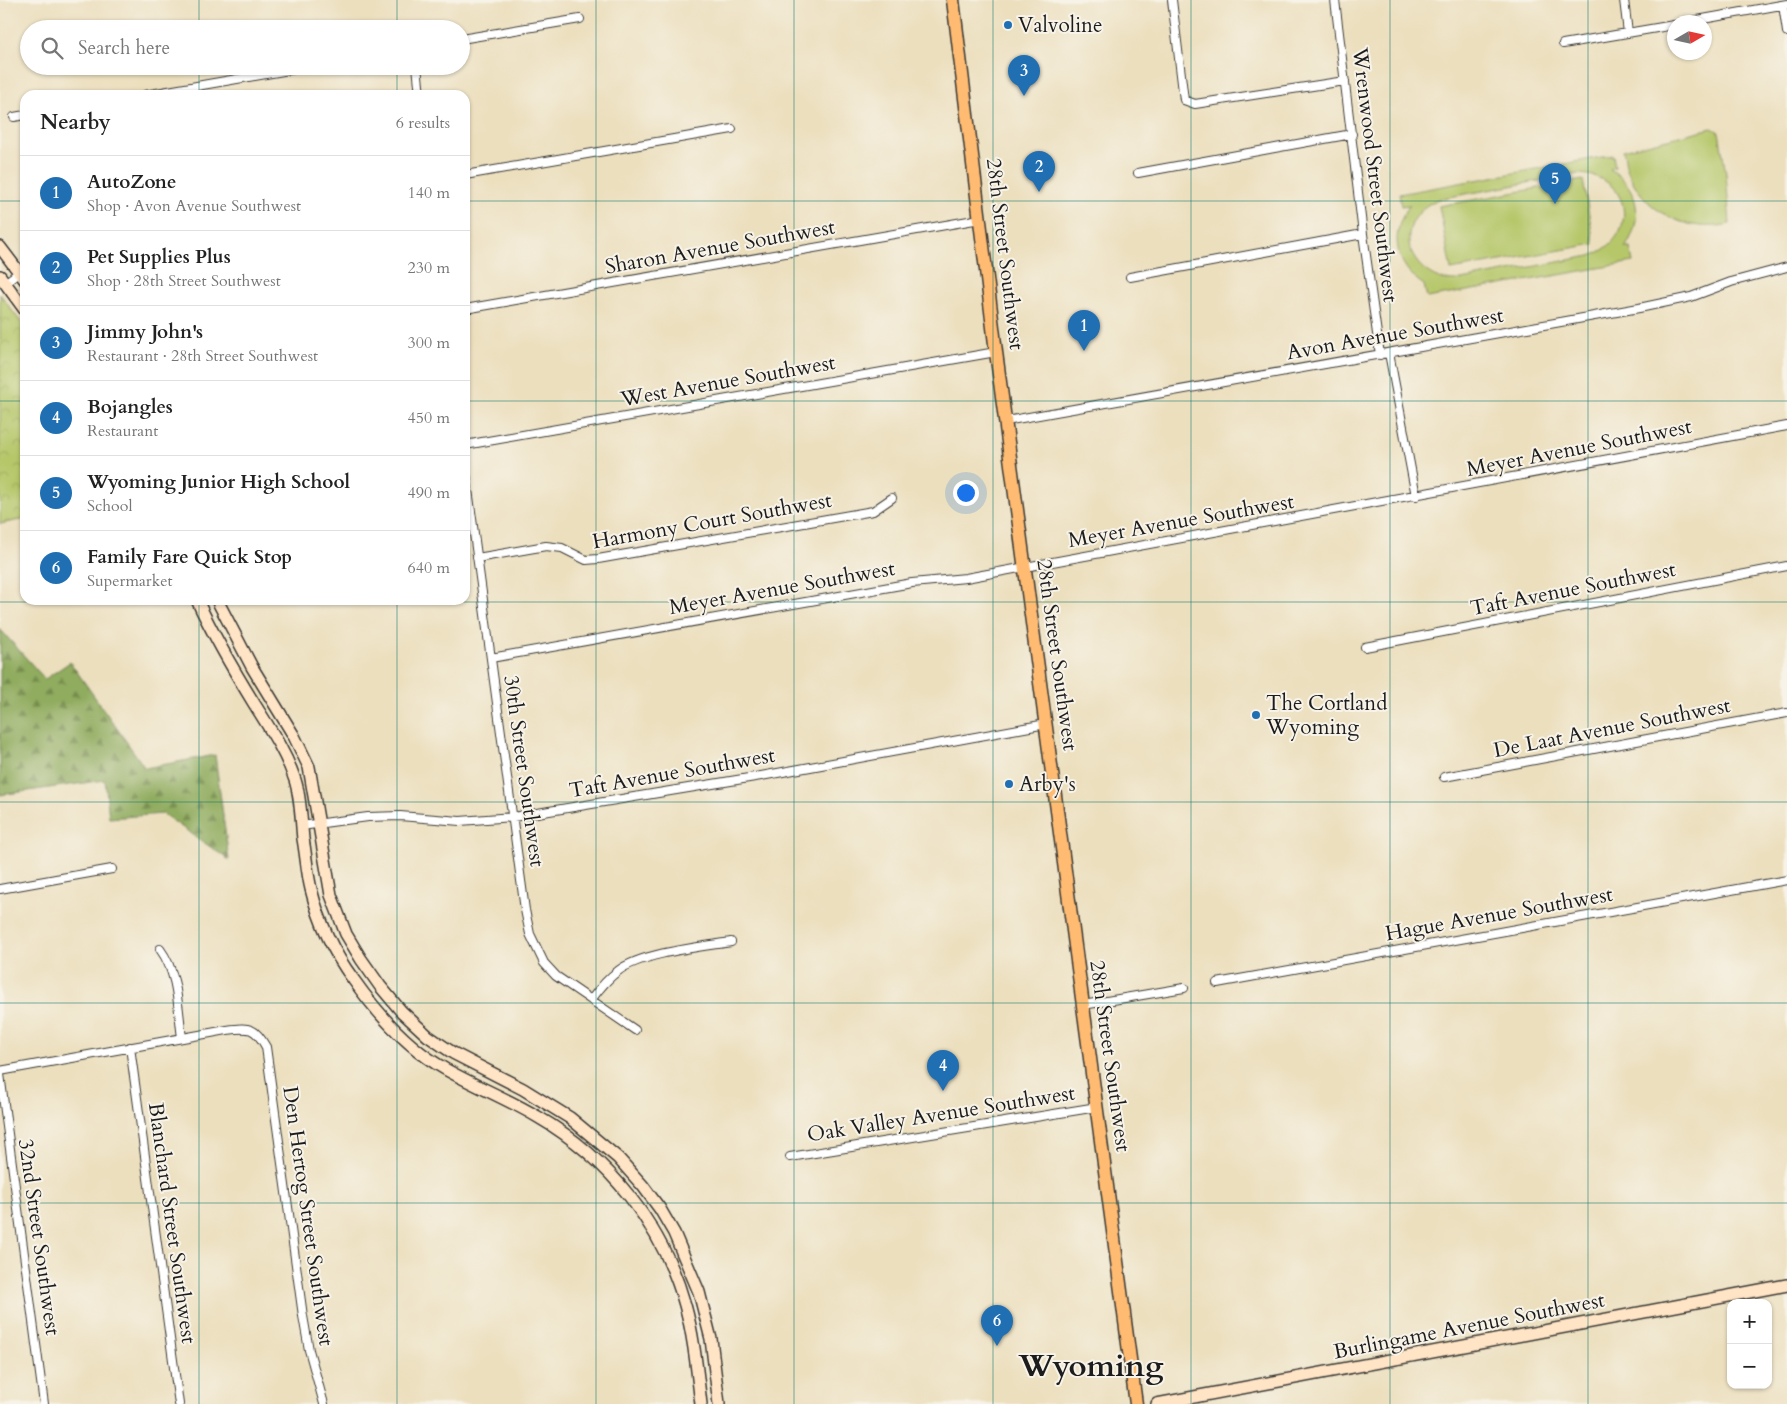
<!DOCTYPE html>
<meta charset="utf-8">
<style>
:root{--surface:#fff;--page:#f6f6f6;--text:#222;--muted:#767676;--line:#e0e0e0;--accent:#1f6fb2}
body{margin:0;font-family:Cardo,serif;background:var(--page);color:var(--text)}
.controls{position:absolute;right:15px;bottom:15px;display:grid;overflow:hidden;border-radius:10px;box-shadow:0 1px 4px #0004}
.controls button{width:45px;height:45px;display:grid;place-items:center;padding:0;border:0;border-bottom:1px solid var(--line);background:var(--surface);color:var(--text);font:25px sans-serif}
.compass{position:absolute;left:1667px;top:15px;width:45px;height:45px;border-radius:50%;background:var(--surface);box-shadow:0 1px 4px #0004;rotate:81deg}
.you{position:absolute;left:965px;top:492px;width:18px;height:18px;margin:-12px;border:4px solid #fff;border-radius:50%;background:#1a73e8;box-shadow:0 0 0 8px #1a73e833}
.badge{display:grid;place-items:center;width:32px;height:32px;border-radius:50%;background:var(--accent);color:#fff;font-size:16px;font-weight:700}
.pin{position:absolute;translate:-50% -41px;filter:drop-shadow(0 1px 2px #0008)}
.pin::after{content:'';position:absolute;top:26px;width:18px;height:15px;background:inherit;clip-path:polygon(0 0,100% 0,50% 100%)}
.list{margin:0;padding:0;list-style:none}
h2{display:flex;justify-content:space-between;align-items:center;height:65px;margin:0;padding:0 20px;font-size:21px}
h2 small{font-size:16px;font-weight:400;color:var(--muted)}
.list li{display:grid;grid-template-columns:32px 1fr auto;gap:15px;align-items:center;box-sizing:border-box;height:75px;padding:0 20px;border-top:1px solid var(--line)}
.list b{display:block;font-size:19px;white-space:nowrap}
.list p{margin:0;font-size:16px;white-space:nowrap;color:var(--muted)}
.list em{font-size:16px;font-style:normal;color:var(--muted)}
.icon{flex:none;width:28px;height:28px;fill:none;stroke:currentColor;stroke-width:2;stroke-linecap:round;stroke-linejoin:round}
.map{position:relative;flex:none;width:1787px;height:1404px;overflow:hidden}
.search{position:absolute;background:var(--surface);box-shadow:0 1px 4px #0004;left:20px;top:20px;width:450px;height:55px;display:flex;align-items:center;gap:12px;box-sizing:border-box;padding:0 18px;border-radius:28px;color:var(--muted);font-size:19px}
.panel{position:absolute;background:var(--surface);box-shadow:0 1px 4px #0004;left:20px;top:90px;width:450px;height:515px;border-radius:15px}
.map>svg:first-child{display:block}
.green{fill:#b6c76a;stroke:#697243;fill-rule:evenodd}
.forest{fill:url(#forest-firs);stroke:#56643d}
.park{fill:url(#park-crowns);stroke:#697243}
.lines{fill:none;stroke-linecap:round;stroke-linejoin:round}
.street-casing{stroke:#3b3934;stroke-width:10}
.secondary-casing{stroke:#3b3934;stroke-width:14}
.primary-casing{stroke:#3b3934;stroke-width:15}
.street{stroke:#fff;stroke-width:8}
.secondary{stroke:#ffe4c6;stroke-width:11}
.primary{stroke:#ffbb71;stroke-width:12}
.grid{fill:none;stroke:#0f766e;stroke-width:1;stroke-opacity:0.55}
.poi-dot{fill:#1f6fb2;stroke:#f7f3e8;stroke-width:2}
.labels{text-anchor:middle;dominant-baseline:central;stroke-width:4;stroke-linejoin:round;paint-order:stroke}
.poi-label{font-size:21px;fill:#1c1c1c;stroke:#f7f3e8;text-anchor:start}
.street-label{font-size:21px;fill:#1c1c1c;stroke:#f7f3e8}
.town-label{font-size:31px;font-weight:bold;fill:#1c1c1c;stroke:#f7f3e8}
</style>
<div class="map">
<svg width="1787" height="1404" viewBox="0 0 1787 1404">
<defs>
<pattern id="forest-firs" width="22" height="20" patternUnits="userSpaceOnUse" patternTransform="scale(1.25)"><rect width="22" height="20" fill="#90ac5e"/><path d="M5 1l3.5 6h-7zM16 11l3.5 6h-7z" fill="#758b4d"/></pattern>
<pattern id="park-crowns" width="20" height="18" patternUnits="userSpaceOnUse" patternTransform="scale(1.25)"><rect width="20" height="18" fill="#b6c76a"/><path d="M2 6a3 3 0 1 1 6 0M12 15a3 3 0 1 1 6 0" fill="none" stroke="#9caa5b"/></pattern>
</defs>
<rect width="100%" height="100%" fill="#f7f3e8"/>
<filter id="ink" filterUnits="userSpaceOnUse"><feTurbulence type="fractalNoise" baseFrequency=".02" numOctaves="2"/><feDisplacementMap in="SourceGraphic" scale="10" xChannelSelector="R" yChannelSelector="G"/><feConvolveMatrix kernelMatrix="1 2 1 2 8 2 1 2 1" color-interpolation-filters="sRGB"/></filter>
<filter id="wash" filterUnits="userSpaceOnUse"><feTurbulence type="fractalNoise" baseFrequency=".0096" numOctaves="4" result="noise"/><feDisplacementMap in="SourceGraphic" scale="20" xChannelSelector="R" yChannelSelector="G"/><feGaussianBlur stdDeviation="1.12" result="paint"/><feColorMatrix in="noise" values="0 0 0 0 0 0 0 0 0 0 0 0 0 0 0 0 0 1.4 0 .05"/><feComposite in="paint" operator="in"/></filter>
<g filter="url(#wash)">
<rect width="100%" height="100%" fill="#ecdfbe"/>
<path class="green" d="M1712,128L1719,132L1726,174L1730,224C1686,234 1643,212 1627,169C1625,163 1625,156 1623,150Z
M1613,155L1615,167L1610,169C1640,188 1644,219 1625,248H1630L1633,262L1427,298L1424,285C1395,266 1388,233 1410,205L1401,206L1399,194ZM1577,174C1632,174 1641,238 1590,256L1456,281C1421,281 1393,243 1419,213C1424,206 1431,203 1438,199Z
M1583,180L1594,244L1451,270L1439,206Z"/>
<path class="forest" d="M0,629L45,679L70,662L145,768L215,755L229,860L163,814L109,818L105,780L0,795Z"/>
<path class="park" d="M0,294L25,328V519L0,524Z"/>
</g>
<g filter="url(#ink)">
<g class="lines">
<defs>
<path id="street" d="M1172,0L1184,100L1195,104L1345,81
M1335,0L1363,234L1380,355
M1624,0L1628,33
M1783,5L1787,32
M1686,22L1787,4
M461,39L580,19
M1563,44L1674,25
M417,66L420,95
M145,95L312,66
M14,117L25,115
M1138,173L1352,134
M465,175L732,129
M1130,277L1363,234
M5,283L25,268
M465,309L980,219
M1389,353L1416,496
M1006,421L1639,308L1691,297L1731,282L1787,267
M465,445L996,352
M465,467L525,910L530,934L544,963L556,976L635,1030
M477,558L546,546L562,548L586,560L598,559L873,511L892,498
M1365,647L1787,566
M491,658L912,583L966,578L1787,426
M1444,777L1787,713
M301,826L368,817L400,816L460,821L513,817L761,776L1046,724
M0,889L112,869
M160,949C178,973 178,1008 182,1038
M1217,983L1787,880
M591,1000C599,989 607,979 618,971C641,953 700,947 731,942
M1083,1005L1184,988
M130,1047L179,1404
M0,1071L227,1030C250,1027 255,1027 266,1047L303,1316L309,1350L324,1404
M0,1074L44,1404
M790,1157L1097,1107"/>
<path id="secondary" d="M0,247L25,280
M0,276L25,310
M197,600C214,637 234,671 255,705C270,729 286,753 295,780C301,798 301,820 303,839C306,855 307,873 311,889C319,921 333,952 353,979C377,1013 408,1048 445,1069C475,1086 508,1099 538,1117C609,1158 663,1226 685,1305C694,1337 697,1371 701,1404
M217,600L252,667L294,736L309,767L331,895L346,934L361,959L380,986L401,1011L428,1036L453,1053L523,1089L570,1118L618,1158L643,1186L660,1209L674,1233L699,1292L711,1339L719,1404
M1157,1404L1787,1285"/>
<path id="primary" d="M953,0L996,352L1136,1404"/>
</defs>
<use href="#street" class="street-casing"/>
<use href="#secondary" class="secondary-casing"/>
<use href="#primary" class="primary-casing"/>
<use href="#street" class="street"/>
<use href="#secondary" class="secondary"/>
<use href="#primary" class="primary"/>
</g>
</g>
<path class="grid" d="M199,0V29M397,0V29M596,0V1404M794,0V1404M993,0V1404M1191,0V1404M1390,0V1404M1588,0V1404M199,66V95M397,66V95M0,201H25M465,201H1787M0,401H25M465,401H1787M199,600V1404M397,600V1404M0,602H1787M0,802H1787M0,1003H1787M0,1203H1787"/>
<g class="poi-dot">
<circle cx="1008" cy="25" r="5"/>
<circle cx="1256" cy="715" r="5"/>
<circle cx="1009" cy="784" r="5"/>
</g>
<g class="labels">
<g class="poi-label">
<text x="1018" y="25">Valvoline</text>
<text x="1266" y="703">The Cortland<tspan x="1266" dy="24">Wyoming</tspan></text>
<text x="1019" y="784">Arby's</text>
</g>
<g class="street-label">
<text transform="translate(1375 175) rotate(83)">Wrenwood Street Southwest</text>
<text transform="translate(720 247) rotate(-10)">Sharon Avenue Southwest</text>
<text transform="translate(1005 254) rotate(83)">28th Street Southwest</text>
<text transform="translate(1395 334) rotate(-10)">Avon Avenue Southwest</text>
<text transform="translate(728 381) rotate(-10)">West Avenue Southwest</text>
<text transform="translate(1579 448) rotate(-11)">Meyer Avenue Southwest</text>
<text transform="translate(712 521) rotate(-10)">Harmony Court Southwest</text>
<text transform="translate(1181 521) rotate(-10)">Meyer Avenue Southwest</text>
<text transform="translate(782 588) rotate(-10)">Meyer Avenue Southwest</text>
<text transform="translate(1573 589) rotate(-11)">Taft Avenue Southwest</text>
<text transform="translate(1057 655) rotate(82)">28th Street Southwest</text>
<text transform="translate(1612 728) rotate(-11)">De Laat Avenue Southwest</text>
<text transform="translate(524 771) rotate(82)">30th Street Southwest</text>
<text transform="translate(672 773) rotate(-10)">Taft Avenue Southwest</text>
<text transform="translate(1499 914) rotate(-10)">Hague Avenue Southwest</text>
<text transform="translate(1110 1056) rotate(82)">28th Street Southwest</text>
<text transform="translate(941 1114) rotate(-9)">Oak Valley Avenue Southwest</text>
<text transform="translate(308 1216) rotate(82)">Den Hertog Street Southwest</text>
<text transform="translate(172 1223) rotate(82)">Blanchard Street Southwest</text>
<text transform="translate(39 1237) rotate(82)">32nd Street Southwest</text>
<text transform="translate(1469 1326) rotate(-11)">Burlingame Avenue Southwest</text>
</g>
<g class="town-label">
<text x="1091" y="1366">Wyoming</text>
</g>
</g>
</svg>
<div class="controls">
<button>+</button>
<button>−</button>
</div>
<svg class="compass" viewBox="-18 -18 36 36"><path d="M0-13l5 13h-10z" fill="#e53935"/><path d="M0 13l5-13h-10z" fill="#767676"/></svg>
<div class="you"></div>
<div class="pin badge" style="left:1084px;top:351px">1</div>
<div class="pin badge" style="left:1039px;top:192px">2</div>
<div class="pin badge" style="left:1024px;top:96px">3</div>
<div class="pin badge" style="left:943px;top:1091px">4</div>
<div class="pin badge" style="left:1555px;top:204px">5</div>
<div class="pin badge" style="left:997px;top:1346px">6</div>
<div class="search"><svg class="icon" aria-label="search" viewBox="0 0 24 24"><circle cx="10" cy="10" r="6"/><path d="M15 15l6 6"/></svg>Search here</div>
<section class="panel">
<h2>Nearby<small>6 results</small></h2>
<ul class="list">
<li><span class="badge">1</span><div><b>AutoZone</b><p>Shop · Avon Avenue Southwest</p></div><em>140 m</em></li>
<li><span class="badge">2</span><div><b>Pet Supplies Plus</b><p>Shop · 28th Street Southwest</p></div><em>230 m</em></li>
<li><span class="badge">3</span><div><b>Jimmy John's</b><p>Restaurant · 28th Street Southwest</p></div><em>300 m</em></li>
<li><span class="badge">4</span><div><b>Bojangles</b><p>Restaurant</p></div><em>450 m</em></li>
<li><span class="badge">5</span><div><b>Wyoming Junior High School</b><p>School</p></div><em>490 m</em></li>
<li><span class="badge">6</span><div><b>Family Fare Quick Stop</b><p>Supermarket</p></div><em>640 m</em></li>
</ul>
</section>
</div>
